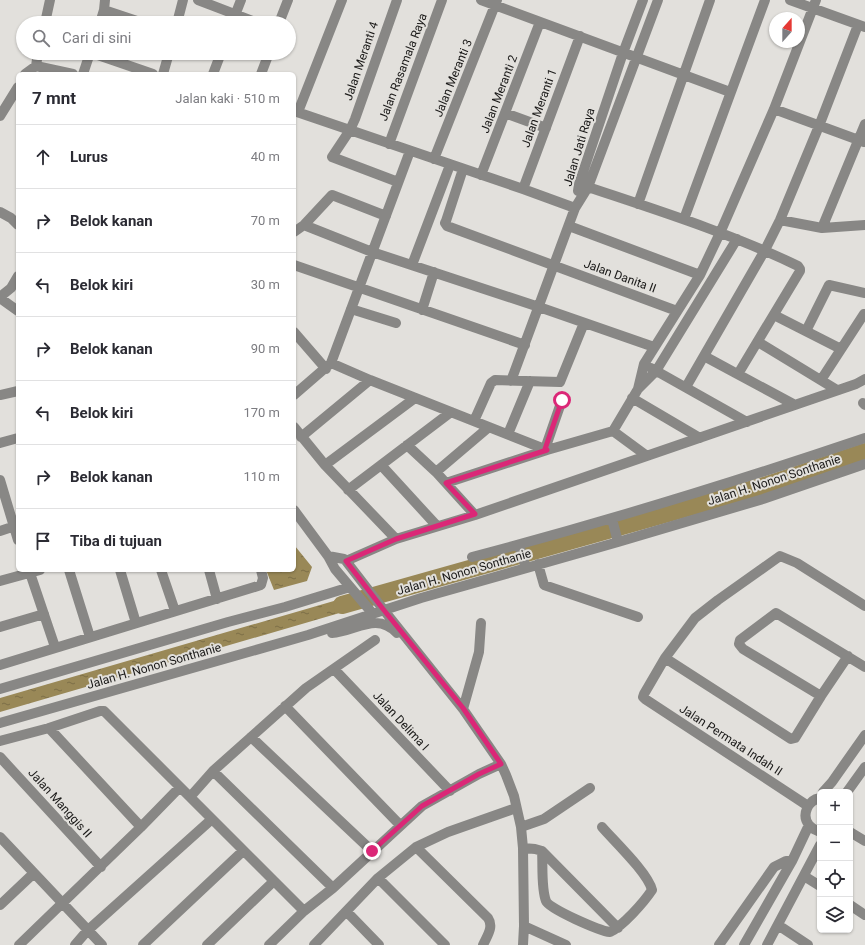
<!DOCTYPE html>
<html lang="id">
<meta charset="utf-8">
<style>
:root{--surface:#fff;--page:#f2f2f3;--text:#2b2b33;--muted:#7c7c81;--line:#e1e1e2}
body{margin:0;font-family:Roboto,sans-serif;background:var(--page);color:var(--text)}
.controls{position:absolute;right:12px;bottom:12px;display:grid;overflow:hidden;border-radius:6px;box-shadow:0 1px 3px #0004}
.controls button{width:36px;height:36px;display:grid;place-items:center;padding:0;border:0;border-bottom:1px solid var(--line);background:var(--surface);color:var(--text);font:20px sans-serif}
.compass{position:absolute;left:769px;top:12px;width:36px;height:36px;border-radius:50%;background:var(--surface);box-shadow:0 1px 3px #0004;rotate:21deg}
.stop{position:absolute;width:12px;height:12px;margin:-9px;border:3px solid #db2777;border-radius:50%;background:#fff}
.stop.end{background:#db2777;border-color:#fff;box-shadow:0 1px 4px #0008}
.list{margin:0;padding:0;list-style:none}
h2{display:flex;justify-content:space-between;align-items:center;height:52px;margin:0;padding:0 16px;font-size:17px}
h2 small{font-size:13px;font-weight:400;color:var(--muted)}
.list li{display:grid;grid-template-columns:26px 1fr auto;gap:12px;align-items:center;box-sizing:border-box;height:64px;padding:0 16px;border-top:1px solid var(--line)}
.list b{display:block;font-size:15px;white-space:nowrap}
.list em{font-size:13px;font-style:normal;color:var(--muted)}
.icon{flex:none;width:22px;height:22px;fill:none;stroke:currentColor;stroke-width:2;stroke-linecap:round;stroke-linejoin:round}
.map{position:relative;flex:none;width:865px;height:945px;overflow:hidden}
.search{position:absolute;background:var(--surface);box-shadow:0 1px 3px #0004;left:16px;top:16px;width:280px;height:44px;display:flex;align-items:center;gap:10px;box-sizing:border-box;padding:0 14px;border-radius:22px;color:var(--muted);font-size:15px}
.panel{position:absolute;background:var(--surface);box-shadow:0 1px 3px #0004;left:16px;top:72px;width:280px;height:500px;border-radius:6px}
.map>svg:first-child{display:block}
.water{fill:url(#water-ripples)}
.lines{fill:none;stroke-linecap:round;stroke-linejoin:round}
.river{stroke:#998857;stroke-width:18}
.minor{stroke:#888785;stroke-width:10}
.route{stroke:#db2777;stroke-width:5}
.labels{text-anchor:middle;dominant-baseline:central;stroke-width:4;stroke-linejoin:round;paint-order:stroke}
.street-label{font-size:12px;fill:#191817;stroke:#e2e0dc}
</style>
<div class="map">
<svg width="865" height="945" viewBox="0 0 865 945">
<defs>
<pattern id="water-ripples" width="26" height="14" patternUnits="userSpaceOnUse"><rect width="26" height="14" fill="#998857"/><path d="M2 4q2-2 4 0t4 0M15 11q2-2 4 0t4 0" fill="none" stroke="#7c6e47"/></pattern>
</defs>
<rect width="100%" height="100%" fill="#e2e0dc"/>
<path class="water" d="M295,546L312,567L307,581L274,590L266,570H294Z
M351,596L360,607L0,712V698Z"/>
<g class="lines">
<path class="river" d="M342,605L764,486L865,452"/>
<path class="minor" d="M198,0L258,23
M397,0L355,119L350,130L332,157L398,182
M481,0L730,92
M790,0L865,27
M104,10L143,23
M45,23L50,0
M100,23L104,10L105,0
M177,23L183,0
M232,23L241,0
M279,23L288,0
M38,53L36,66L73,74
M92,53L153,74
M25,74L36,66
M83,74L90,53
M163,74L169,53
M213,74L221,53
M261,74L269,53
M774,109L864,142
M294,111L523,189L575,208
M298,112L342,0
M505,113L546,128
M0,116L18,87
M389,144L442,0
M434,159L497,0
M463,169L446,221L445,223L447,226L677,311
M481,175L540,22
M579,184C653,209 728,232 798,266L800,269V271L738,374
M523,189L580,36
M578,191L579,184L623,53L643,0
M638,204L710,0
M0,212L11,218L18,225
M684,219L765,0
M780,220L822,228L865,225
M304,225L372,252L539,307L654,347
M569,226L700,275
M822,228L865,124
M294,232L304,225L332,195L386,216
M294,265L525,345
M412,265L450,165
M0,297L11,288L18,276
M0,298L18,311
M351,309L396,323
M422,310L434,272
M774,315L841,349
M806,331L829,285L865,293
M294,332L326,369
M758,342L837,390
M704,356L795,405
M331,363L370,380L547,450
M651,368L747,422
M821,380L864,314
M511,381L575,208L588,187L658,0
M686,387L765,250L780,220L819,126L858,25
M638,389L644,364L700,275L720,233L774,109L816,0
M0,395L18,391
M294,395L331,363L410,151
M632,398L700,438
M863,403L865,405
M474,421L491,383L495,380L560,382L584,323
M294,427L325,465L396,539
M613,431L647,456
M508,434L530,381
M301,437L370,380
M0,443L18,438
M407,445L436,472L475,515
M545,449L562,400
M325,465L415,398
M381,465L437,526
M436,472L489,427
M0,480L18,540
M446,483L547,450L613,431L638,389L656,371L737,239
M348,490L451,412
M294,510L328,556L335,569L373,614
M612,519L618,542
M0,531L18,525
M519,545L526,568
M328,556L344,559L346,561L383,609L463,709L501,764L506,775L514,796L521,827L523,848L524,926L523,945
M472,557C605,522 735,482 865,438
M346,561L396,539L475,515L856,384L865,379
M538,564L544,585L638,617
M29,570L55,647
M69,570L90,637
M120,570L136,623
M161,570L175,611
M209,570L217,599
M0,581L40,570
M0,627L44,614
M332,633C355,632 376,611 397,633
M665,658L791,739L795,738L821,696L848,656
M0,665L261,585L263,578L261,570
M334,669L450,791
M0,689L228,622L285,607L350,587
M821,696L743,649L739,644L740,640L776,613L865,667
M285,706L400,825
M463,709L479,652L481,623
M0,723L308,635L421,598L618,542L763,499L865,464
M49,728L141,827
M251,737L372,851
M0,741L49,728L100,711H104L304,911
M0,757L101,867
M213,771L333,888
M823,792L832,782L865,735
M847,792L865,767
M190,797L213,771L306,688L375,640
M820,798C808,800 801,815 809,825C812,829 816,830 820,832
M808,806L645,699L643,697L644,694L665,658L695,618L718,600L780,556L797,563L865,606
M521,827L544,819L590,788
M850,832L865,841
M0,837L102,945
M416,847L488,918C494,927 487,936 483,945
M523,848L535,849L542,851L618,928
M542,851C543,866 541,888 546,901C549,909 600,931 610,932C623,926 644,902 652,890C648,873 614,841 602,827
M804,876L820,886
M378,878L445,945
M0,905L34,873
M850,905L865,915
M347,912L379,945
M778,925L808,945
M524,926L566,945
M19,945L141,827L180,787
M75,945L87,931L212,819
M143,945L243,851
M207,945L274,881
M269,945L304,911L333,888L422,806L479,774L501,764
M314,945L378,878L416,847L448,832L516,808
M719,945L774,867L786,861H792
M744,945L792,861L809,825
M767,945L820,845"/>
</g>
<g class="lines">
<path class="route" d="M372,851L422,806L479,774L501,764L463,708L383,609L346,561L396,539L475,514L446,483L547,450L545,449L562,400"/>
</g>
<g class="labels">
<g class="street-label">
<text transform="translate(361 61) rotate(-71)">Jalan Meranti 4</text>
<text transform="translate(403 67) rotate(-69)">Jalan Rasamala Raya</text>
<text transform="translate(453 78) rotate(-68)">Jalan Meranti 3</text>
<text transform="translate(499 94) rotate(-69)">Jalan Meranti 2</text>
<text transform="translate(539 108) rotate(-70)">Jalan Meranti 1</text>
<text transform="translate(579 147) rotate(-73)">Jalan Jati Raya</text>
<text transform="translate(620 276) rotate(20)">Jalan Danita II</text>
<text transform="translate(774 480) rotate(-18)">Jalan H. Nonon Sonthanie</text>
<text transform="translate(464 572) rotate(-16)">Jalan H. Nonon Sonthanie</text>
<text transform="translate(154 666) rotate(-16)">Jalan H. Nonon Sonthanie</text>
<text transform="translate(401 721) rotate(47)">Jalan Delima I</text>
<text transform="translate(731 740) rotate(33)">Jalan Permata Indah II</text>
<text transform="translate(60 803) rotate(48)">Jalan Manggis II</text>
</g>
</g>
</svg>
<div class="controls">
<button>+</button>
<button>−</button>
<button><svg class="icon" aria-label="locate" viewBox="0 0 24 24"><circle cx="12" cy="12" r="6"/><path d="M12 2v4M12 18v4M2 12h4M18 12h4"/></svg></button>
<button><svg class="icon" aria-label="layers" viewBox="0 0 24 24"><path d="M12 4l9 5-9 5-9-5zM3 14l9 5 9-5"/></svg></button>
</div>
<svg class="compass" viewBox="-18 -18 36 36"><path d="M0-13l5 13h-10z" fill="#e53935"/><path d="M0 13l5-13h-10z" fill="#7c7c81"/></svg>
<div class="stop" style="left:562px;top:400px"></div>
<div class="stop end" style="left:372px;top:851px"></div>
<div class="search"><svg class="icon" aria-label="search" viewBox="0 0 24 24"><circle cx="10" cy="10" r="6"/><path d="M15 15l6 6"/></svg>Cari di sini</div>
<section class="panel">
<h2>7 mnt<small>Jalan kaki · 510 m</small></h2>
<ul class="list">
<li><svg class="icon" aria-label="ahead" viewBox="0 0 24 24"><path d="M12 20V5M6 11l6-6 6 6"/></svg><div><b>Lurus</b></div><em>40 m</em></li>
<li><svg class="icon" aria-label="right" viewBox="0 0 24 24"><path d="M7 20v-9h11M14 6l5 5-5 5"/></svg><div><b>Belok kanan</b></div><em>70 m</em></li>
<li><svg class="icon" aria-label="left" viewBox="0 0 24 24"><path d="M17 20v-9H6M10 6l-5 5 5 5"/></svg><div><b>Belok kiri</b></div><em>30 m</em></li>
<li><svg class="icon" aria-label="right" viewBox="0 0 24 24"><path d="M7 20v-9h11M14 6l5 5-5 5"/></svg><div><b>Belok kanan</b></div><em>90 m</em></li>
<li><svg class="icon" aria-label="left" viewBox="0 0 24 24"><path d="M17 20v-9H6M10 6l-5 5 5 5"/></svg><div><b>Belok kiri</b></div><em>170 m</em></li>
<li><svg class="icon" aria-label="right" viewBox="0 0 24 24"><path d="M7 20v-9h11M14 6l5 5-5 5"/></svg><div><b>Belok kanan</b></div><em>110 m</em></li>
<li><svg class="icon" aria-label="arrive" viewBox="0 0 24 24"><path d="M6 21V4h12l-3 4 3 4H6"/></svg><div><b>Tiba di tujuan</b></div></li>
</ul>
</section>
</div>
